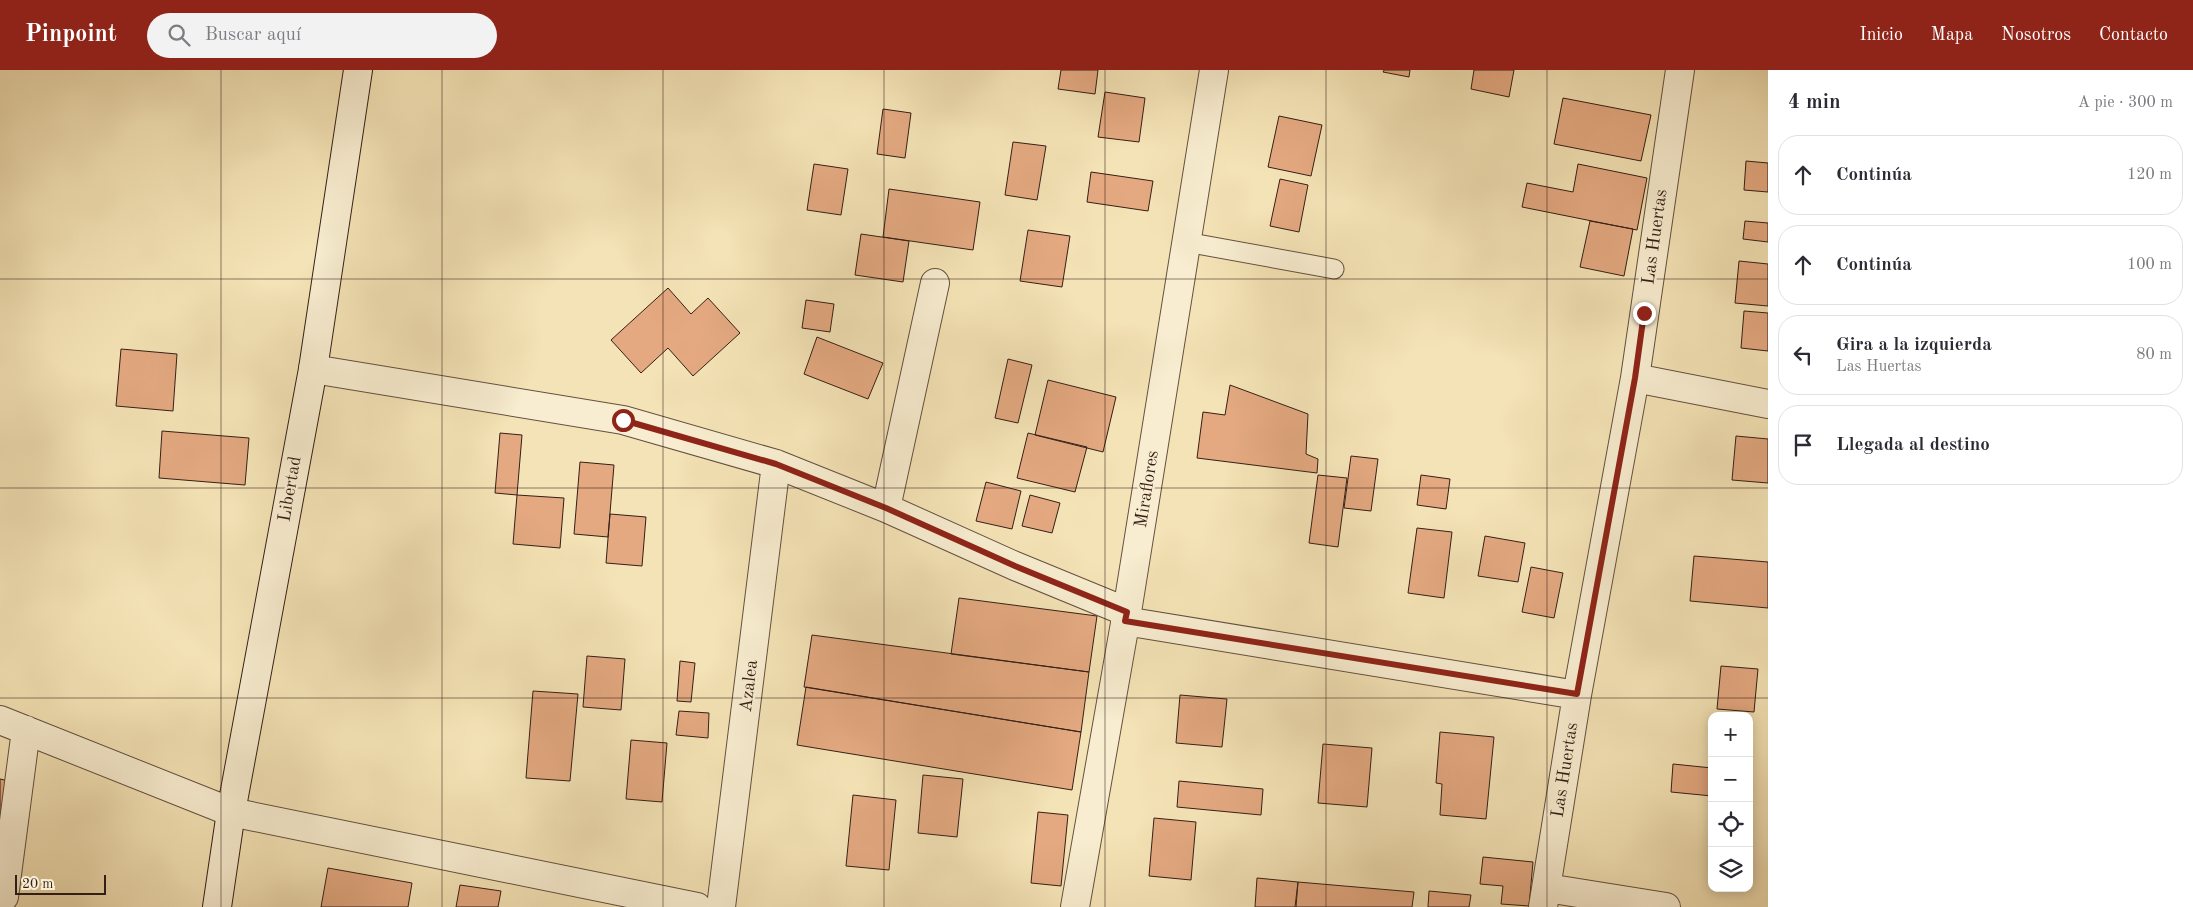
<!DOCTYPE html>
<html lang="es">
<meta charset="utf-8">
<style>
:root{--surface:#fff;--page:#f2f2f3;--text:#2b2b33;--muted:#7c7c81;--line:#e1e1e2;--accent:#8f2418}
body{margin:0;font-family:"Old Standard TT",serif;background:var(--page);color:var(--text)}
.controls{position:absolute;right:15px;bottom:15px;display:grid;overflow:hidden;border-radius:10px;box-shadow:0 2px 12px #0003}
.controls button{width:45px;height:45px;display:grid;place-items:center;padding:0;border:0;border-bottom:1px solid var(--line);background:var(--surface);color:var(--text);font:25px sans-serif}
.scale{position:absolute;left:15px;bottom:12px;width:91px;box-sizing:border-box;padding-left:5px;border:2px solid #341f17;border-top:0;font-size:14px;line-height:18px;white-space:nowrap;color:#341f17;-webkit-text-stroke:4px #f8edd0;paint-order:stroke}
.stop{position:absolute;width:15px;height:15px;margin:-11px;border:4px solid #8f2418;border-radius:50%;background:#fff}
.stop.end{background:#8f2418;border-color:#fff;box-shadow:0 1px 5px #0008}
.list{margin:0;padding:0;list-style:none}
h2{display:flex;justify-content:space-between;align-items:center;height:65px;margin:0;padding:0 20px;font-size:21px}
h2 small{font-size:16px;font-weight:400;color:var(--muted)}
.list li{display:grid;grid-template-columns:32px 1fr auto;gap:15px;align-items:center;box-sizing:border-box;height:80px;margin:0 10px 10px;padding:0 10px;border:1px solid var(--line);border-radius:20px}
.list b{display:block;font-size:19px;white-space:nowrap}
.list p{margin:0;font-size:16px;white-space:nowrap;color:var(--muted)}
.list em{font-size:16px;font-style:normal;color:var(--muted)}
.icon{flex:none;width:28px;height:28px;fill:none;stroke:currentColor;stroke-width:2;stroke-linecap:round;stroke-linejoin:round}
.map{position:relative;flex:none;width:1768px;height:837px;overflow:hidden}
header{display:flex;align-items:center;gap:30px;box-sizing:border-box;height:70px;padding:0 25px;background:var(--accent);color:#fff}
header strong{font-size:24px}
nav{display:flex;gap:28px;margin-inline-start:auto;font-size:18px}
.search{width:350px;height:45px;background:var(--page);display:flex;align-items:center;gap:12px;box-sizing:border-box;padding:0 18px;border-radius:28px;color:var(--muted);font-size:19px}
main{display:flex}
aside{flex:1;background:var(--surface)}
.map>svg:first-child{display:block}
.building{fill:#e4a981;stroke:#341f17}
.lines{fill:none;stroke-linecap:round;stroke-linejoin:round}
.lane-casing{stroke:#64503f;stroke-width:21}
.street-casing{stroke:#64503f;stroke-width:30}
.secondary-casing{stroke:#341f17;stroke-width:30}
.lane{stroke:#f8edd0;stroke-width:19}
.street{stroke:#f8edd0;stroke-width:28}
.secondary{stroke:#f8edd0;stroke-width:28}
.route{stroke:#8f2418;stroke-width:6}
.grid{fill:none;stroke:#341f17;stroke-width:1;stroke-opacity:0.55}
.labels{text-anchor:middle;dominant-baseline:central;stroke-width:5;stroke-linejoin:round;paint-order:stroke}
.street-label{font-size:18px;fill:#341f17;stroke:#f8edd0}
</style>
<header>
<strong>Pinpoint</strong>
<div class="search"><svg class="icon" aria-label="search" viewBox="0 0 24 24"><circle cx="10" cy="10" r="6"/><path d="M15 15l6 6"/></svg>Buscar aquí</div>
<nav><a>Inicio</a><a>Mapa</a><a>Nosotros</a><a>Contacto</a></nav>
</header>
<main>
<div class="map">
<svg width="1768" height="837" viewBox="0 0 1768 837">
<rect width="100%" height="100%" fill="#f4e3b6"/>
<filter id="stains"><feTurbulence type="fractalNoise" baseFrequency=".004" numOctaves="4"/><feColorMatrix values="0 0 0 0 .2 0 0 0 0 .09 0 0 0 0 .02 0 0 0 .5 -.17"/></filter>
<radialGradient id="worn" r=".72"><stop offset=".6" stop-color="#630" stop-opacity="0"/><stop offset="1" stop-color="#630" stop-opacity=".3"/></radialGradient>
<path class="building" d="M1061,0H1098L1095,24L1058,19Z
M1384,0H1410L1409,7L1383,2Z
M1474,0H1514L1509,27L1471,19Z
M1105,22L1145,28L1139,72L1098,67Z
M1563,28L1651,45L1641,91L1554,74Z
M883,39L911,43L905,88L877,84Z
M1279,46L1322,55L1311,106L1268,97Z
M1013,72L1046,76L1037,130L1005,125Z
M1746,91L1768,93V122L1744,120Z
M814,94L848,99L841,145L807,140Z
M1578,94L1647,108L1637,160L1522,137L1527,113L1573,122Z
M1091,102L1153,111L1148,141L1087,132Z
M1280,109L1308,115L1299,162L1270,156Z
M889,119L980,132L973,180L883,167Z
M1590,151L1633,159L1624,206L1580,197Z
M1745,151L1768,153V172L1743,169Z
M1028,160L1070,166L1062,217L1020,211Z
M861,164L909,171L903,212L855,205Z
M1739,191L1768,194V236L1735,233Z
M668,218L691,244L708,228L740,263L693,306L668,278L641,303L611,270Z
M806,230L834,234L830,262L802,258Z
M1744,241L1768,243V281L1741,278Z
M817,267L883,293L868,329L804,304Z
M121,279L177,284L173,341L116,336Z
M1008,289L1032,295L1018,353L995,348Z
M1048,310L1116,327L1103,382L1035,365Z
M1230,315L1308,344L1306,384L1318,389L1317,403L1197,388L1203,342L1225,345Z
M162,361L249,368L245,415L159,408Z
M500,363L522,365L517,425L495,423Z
M1028,363L1087,377L1075,422L1017,408Z
M1736,366L1768,369V413L1732,410Z
M1351,386L1378,389L1371,441L1344,438Z
M580,392L614,395L608,467L574,464Z
M1318,405L1347,408L1338,477L1309,473Z
M1421,405L1450,409L1446,439L1417,435Z
M986,412L1021,421L1012,459L976,451Z
M517,425L564,428L560,478L513,474Z
M1030,425L1060,433L1052,463L1022,456Z
M610,444L646,447L642,496L606,493Z
M1417,458L1452,462L1444,528L1408,523Z
M1485,466L1525,473L1518,512L1478,506Z
M1694,486L1768,492V538L1690,531Z
M1531,497L1563,503L1554,548L1522,542Z
M959,528L1097,546L1089,602L951,584Z
M812,565L1089,602L1081,662L804,617Z
M587,586L625,589L621,640L583,637Z
M680,591L695,593L691,632L677,631Z
M1721,596L1758,599L1754,642L1717,639Z
M806,617L1081,662L1072,720L797,675Z
M533,621L578,624L570,711L526,708Z
M1180,625L1227,629L1222,677L1176,673Z
M679,641L709,643L708,668L676,665Z
M1440,662L1494,667L1486,749L1440,745L1442,714L1436,713Z
M631,670L667,673L662,732L626,729Z
M1323,674L1372,678L1367,737L1318,733Z
M1673,694L1712,698V726L1671,722Z
M923,705L963,709L957,767L918,763Z
M0,709L9,711L0,755Z
M1179,711L1263,719L1261,745L1177,737Z
M853,725L896,730L889,800L846,796Z
M1038,742L1068,745L1061,816L1031,813Z
M1154,748L1196,752L1191,810L1149,806Z
M1483,787L1533,792L1529,836L1501,834L1503,816L1480,814Z
M328,798L412,813L408,837H321Z
M1257,808L1298,812L1295,837H1255Z
M1298,812L1414,822L1412,837H1296Z
M460,815L501,821L498,837H456Z
M1429,821L1471,825L1469,837H1428Z"/>
<g class="lines">
<defs>
<path id="lane" d="M1186,172L1334,199"/>
<path id="street" d="M313,299L623,350L776,394L886,438L1015,496L1127,542
M1635,308L1768,334
M886,438L935,213
M1125,551L1577,625
M0,650L231,742L697,837
M1547,818L1666,837
M4,827L26,660
M721,837L776,394
M1075,837L1127,542L1214,0
M1543,837L1577,625L1635,308L1680,0"/>
<path id="secondary" d="M217,837L231,742L313,299L358,0"/>
</defs>
<use href="#lane" class="lane-casing"/>
<use href="#street" class="street-casing"/>
<use href="#secondary" class="secondary-casing"/>
<use href="#lane" class="lane"/>
<use href="#street" class="street"/>
<use href="#secondary" class="secondary"/>
</g>
<g class="lines">
<path class="route" d="M623,350L776,394L886,438L1015,496L1127,542L1125,551L1577,624L1635,308L1644,243"/>
</g>
<path class="grid" d="M221,0V837M442,0V837M663,0V837M884,0V837M1105,0V837M1326,0V837M1547,0V837M0,209H1768M0,418H1768M0,628H1768"/>
<g class="labels">
<g class="street-label">
<text transform="translate(1655 167) rotate(-82)">Las Huertas</text>
<text transform="translate(290 419) rotate(-80)">Libertad</text>
<text transform="translate(1147 419) rotate(-81)">Miraflores</text>
<text transform="translate(749 616) rotate(-83)">Azalea</text>
<text transform="translate(1565 700) rotate(-81)">Las Huertas</text>
</g>
</g>
<rect width="100%" height="100%" filter="url(#stains)"/>
<rect width="100%" height="100%" fill="url(#worn)"/>
</svg>
<div class="controls">
<button>+</button>
<button>−</button>
<button><svg class="icon" aria-label="locate" viewBox="0 0 24 24"><circle cx="12" cy="12" r="6"/><path d="M12 2v4M12 18v4M2 12h4M18 12h4"/></svg></button>
<button><svg class="icon" aria-label="layers" viewBox="0 0 24 24"><path d="M12 4l9 5-9 5-9-5zM3 14l9 5 9-5"/></svg></button>
</div>
<div class="scale">20 m</div>
<div class="stop" style="left:623px;top:350px"></div>
<div class="stop end" style="left:1644px;top:243px"></div>
</div>
<aside>
<h2>4 min<small>A pie · 300 m</small></h2>
<ul class="list">
<li><svg class="icon" aria-label="ahead" viewBox="0 0 24 24"><path d="M12 20V5M6 11l6-6 6 6"/></svg><div><b>Continúa</b></div><em>120 m</em></li>
<li><svg class="icon" aria-label="ahead" viewBox="0 0 24 24"><path d="M12 20V5M6 11l6-6 6 6"/></svg><div><b>Continúa</b></div><em>100 m</em></li>
<li><svg class="icon" aria-label="left" viewBox="0 0 24 24"><path d="M17 20v-9H6M10 6l-5 5 5 5"/></svg><div><b>Gira a la izquierda</b><p>Las Huertas</p></div><em>80 m</em></li>
<li><svg class="icon" aria-label="arrive" viewBox="0 0 24 24"><path d="M6 21V4h12l-3 4 3 4H6"/></svg><div><b>Llegada al destino</b></div></li>
</ul>
</aside>
</main>
